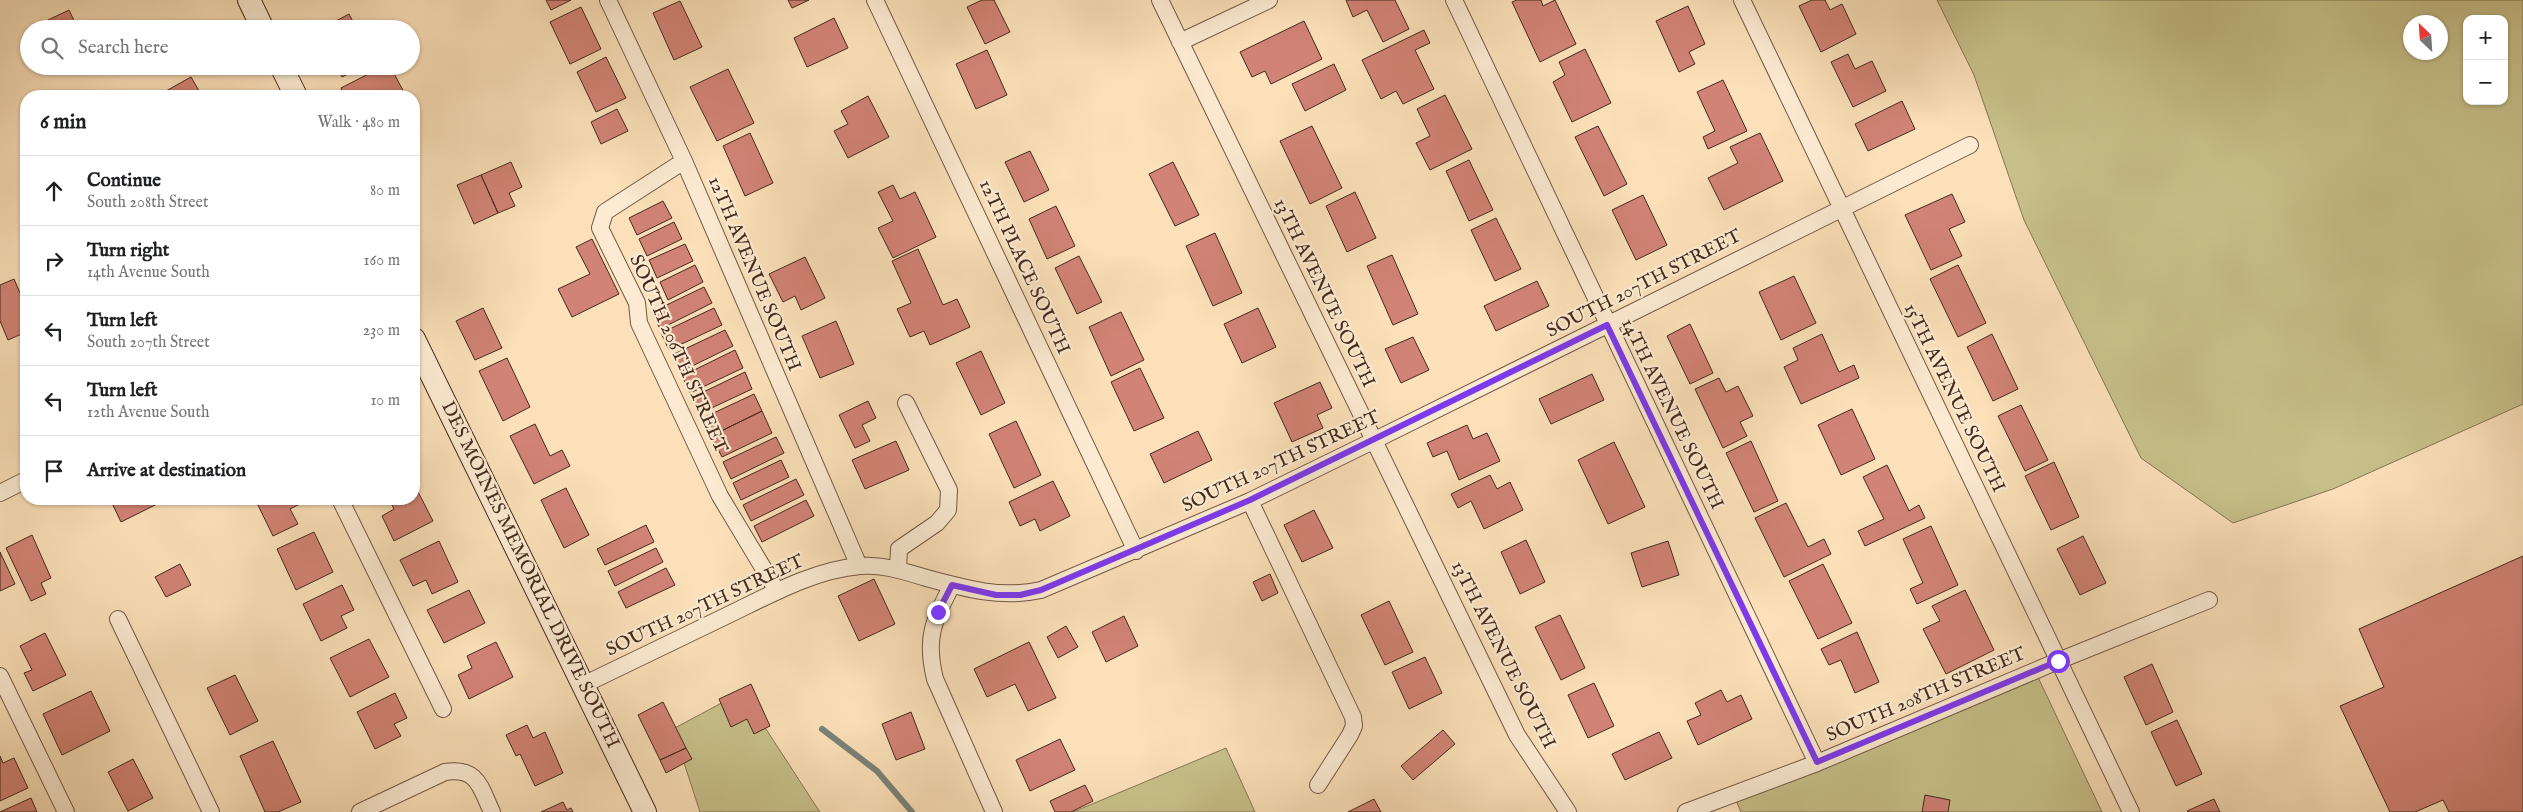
<!DOCTYPE html>
<meta charset="utf-8">
<style>
:root{--surface:#fff;--page:#f6f6f6;--text:#202124;--muted:#757577;--line:#e0e0e0}
body{margin:0;font-family:"IM FELL English",serif;background:var(--page);color:var(--text)}
.controls{position:absolute;right:15px;top:15px;display:grid;overflow:hidden;border-radius:10px;box-shadow:0 1px 4px #0004}
.controls button{width:45px;height:45px;display:grid;place-items:center;padding:0;border:0;border-bottom:1px solid var(--line);background:var(--surface);color:var(--text);font:25px sans-serif}
.compass{position:absolute;left:2403px;top:15px;width:45px;height:45px;border-radius:50%;background:var(--surface);box-shadow:0 1px 4px #0004;rotate:335deg}
.stop{position:absolute;width:15px;height:15px;margin:-11px;border:4px solid #7c3aed;border-radius:50%;background:#fff}
.stop.end{background:#7c3aed;border-color:#fff;box-shadow:0 1px 5px #0008}
.list{margin:0;padding:0;list-style:none}
h2{display:flex;justify-content:space-between;align-items:center;height:65px;margin:0;padding:0 20px;font-size:21px}
h2 small{font-size:16px;font-weight:400;color:var(--muted)}
.list li{display:grid;grid-template-columns:32px 1fr auto;gap:15px;align-items:center;box-sizing:border-box;height:70px;padding:0 20px;border-top:1px solid var(--line)}
.list b{display:block;font-size:19px;white-space:nowrap}
.list p{margin:0;font-size:16px;white-space:nowrap;color:var(--muted)}
.list em{font-size:16px;font-style:normal;color:var(--muted)}
.icon{flex:none;width:28px;height:28px;fill:none;stroke:currentColor;stroke-width:2;stroke-linecap:round;stroke-linejoin:round}
.map{position:relative;flex:none;width:2523px;height:812px;overflow:hidden}
.search{position:absolute;background:var(--surface);box-shadow:0 1px 4px #0004;left:20px;top:20px;width:400px;height:55px;display:flex;align-items:center;gap:12px;box-sizing:border-box;padding:0 18px;border-radius:28px;color:var(--muted);font-size:19px}
.panel{position:absolute;background:var(--surface);box-shadow:0 1px 4px #0004;left:20px;top:90px;width:400px;height:415px;border-radius:20px}
.map>svg:first-child{display:block}
.green{fill:#c7c08a;stroke:#867554;fill-rule:evenodd}
.lines{fill:none;stroke-linecap:round;stroke-linejoin:round}
.stream{stroke:#7b8278;stroke-width:6}
.building{fill:#d18375;stroke:#452a1e}
.street-casing{stroke:#725845;stroke-width:18}
.secondary-casing{stroke:#452a1e;stroke-width:24}
.street{stroke:#fcebd2;stroke-width:16}
.secondary{stroke:#fcebd2;stroke-width:22}
.route{stroke:#7c3aed;stroke-width:6}
.labels{text-anchor:middle;dominant-baseline:central;stroke-width:4.5;stroke-linejoin:round;paint-order:stroke}
.street-label{font-size:19px;fill:#452a1e;stroke:#fcebd2}
</style>
<div class="map">
<svg width="2523" height="812" viewBox="0 0 2523 812">
<rect width="100%" height="100%" fill="#fbe0b9"/>
<filter id="stains"><feTurbulence type="fractalNoise" baseFrequency=".004" numOctaves="4"/><feColorMatrix values="0 0 0 0 .2 0 0 0 0 .09 0 0 0 0 .02 0 0 0 .5 -.17"/></filter>
<radialGradient id="worn" r=".72"><stop offset=".6" stop-color="#630" stop-opacity="0"/><stop offset="1" stop-color="#630" stop-opacity=".3"/></radialGradient>
<path class="green" d="M1937,0H2523V404L2333,489L2233,523L2141,458L2024,220L1974,75ZM2467,19H2504V101H2467ZM2440,22V52H2410V22Z
M2035,671L2102,812H1741L1734,796Z
M742,692L812,800L820,812H700L673,729Z
M1226,748L1255,812H1073Z"/>
<g class="lines">
<path class="stream" d="M822,729L877,771L912,812"/>
</g>
<path class="building" d="M546,0H571L551,10Z
M788,0H809L792,8Z
M982,0H994L1010,32L985,44L967,7Z
M1346,0H1395L1409,29L1383,42L1367,10L1353,17Z
M1517,0H1541L1543,6L1555,0L1576,44L1540,62L1512,2Z
M1812,0H1825L1830,10L1842,4L1856,34L1821,52L1799,6Z
M680,1L702,47L674,60L653,13Z
M1688,6L1705,44L1689,52L1695,64L1679,72L1656,21Z
M581,7L601,49L570,64L550,22Z
M69,10L78,29H52L48,20Z
M349,14L357,29H337L334,22Z
M834,18L848,48L807,67L794,38Z
M1304,21L1322,59L1271,84L1265,71L1252,77L1240,52Z
M1424,30L1430,43L1415,50L1434,89L1403,104L1396,91L1381,99L1362,60Z
M1585,49L1611,103L1572,122L1553,82L1565,75L1559,62Z
M987,50L1007,95L976,109L956,64Z
M1848,54L1855,69L1872,61L1886,91L1853,107L1831,62Z
M606,57L626,98L596,112L577,72Z
M1334,64L1346,90L1305,111L1292,84Z
M336,66H364L342,77Z
M384,66H390L406,96H345L341,88Z
M728,69L754,123L717,141L690,87Z
M191,77L202,96H157Z
M1723,80L1747,131L1708,149L1703,137L1715,131L1697,92Z
M1445,95L1472,149L1430,170L1416,143L1430,136L1417,109Z
M868,96L889,137L848,158L834,131L848,124L841,111Z
M1902,101L1915,129L1868,151L1855,124Z
M617,109L628,131L601,144L591,122Z
M1312,126L1342,188L1310,204L1280,141Z
M1598,126L1627,184L1604,196L1575,137Z
M750,133L773,183L745,196L723,146Z
M1760,133L1783,181L1724,210L1708,178L1738,163L1730,147Z
M1030,151L1049,190L1024,202L1005,162Z
M1469,160L1493,210L1469,221L1446,171Z
M511,162L522,187L509,193L515,206L498,213L481,175Z
M1173,162L1199,215L1175,226L1149,174Z
M481,175L498,213L474,224L457,185Z
M893,185L900,199L915,192L936,237L893,258L878,228L893,221L878,192Z
M1355,192L1376,238L1347,252L1326,206Z
M1952,194L1965,222L1949,229L1962,256L1931,270L1905,215Z
M1643,195L1667,245L1636,260L1612,210Z
M663,201L672,218L637,235L629,218Z
M1056,206L1075,246L1047,259L1029,219Z
M1496,218L1521,269L1495,281L1471,230Z
M674,222L682,239L647,256L639,239Z
M1215,233L1242,293L1213,306L1186,246Z
M592,239L619,294L572,317L558,289L590,274L576,247Z
M685,244L693,261L657,278L649,260Z
M918,249L943,305L957,299L970,327L930,345L924,331L910,337L897,309L911,303L892,261Z
M1392,255L1418,314L1393,325L1367,266Z
M1079,256L1102,302L1077,314L1055,268Z
M805,257L825,298L801,310L795,296L783,302L769,274Z
M695,265L703,282L668,300L660,282Z
M1958,265L1986,323L1958,337L1930,279Z
M1794,276L1816,323L1781,340L1759,292Z
M14,279L26,307V332L8,340L0,321V285Z
M1537,281L1549,306L1496,331L1484,306Z
M704,287L712,303L660,329L652,312Z
M483,308L502,348L475,360L456,321Z
M714,308L722,325L669,350L661,333Z
M1258,308L1276,347L1242,363L1224,324Z
M1121,312L1144,360L1111,376L1089,327Z
M836,321L854,364L820,378L802,336Z
M1690,324L1713,373L1690,384L1667,336Z
M725,330L733,346L680,372L672,355Z
M1822,334L1839,372L1854,365L1859,378L1801,404L1784,367L1798,360L1793,348Z
M1992,334L2018,389L1993,401L1967,347Z
M1413,337L1429,370L1401,383L1385,349Z
M735,350L743,368L690,393L682,376Z
M981,351L1005,403L981,415L956,363Z
M507,358L530,407L503,421L479,371Z
M1140,368L1164,418L1134,431L1111,382Z
M745,372L752,389L701,413L693,397Z
M1592,374L1604,400L1551,424L1539,399Z
M1719,378L1726,392L1738,386L1753,416L1740,422L1747,436L1723,448L1695,389Z
M1320,382L1332,408L1317,415L1323,428L1292,442L1274,403Z
M754,394L762,411L711,436L703,418Z
M868,401L876,418L862,425L870,441L855,448L839,415Z
M2021,405L2048,460L2025,471L1998,416Z
M1852,409L1875,459L1841,475L1818,425Z
M762,411L772,433L722,457L711,436Z
M1016,421L1041,475L1014,488L989,434Z
M535,424L550,456L562,450L570,466L534,484L510,436Z
M1467,425L1473,439L1487,433L1500,461L1459,480L1447,451L1433,457L1427,443Z
M1198,431L1212,460L1164,483L1150,454Z
M776,437L784,453L731,479L723,462Z
M896,441L909,470L865,489L852,460Z
M1751,441L1778,501L1754,512L1726,453Z
M1614,442L1645,507L1608,524L1578,460Z
M781,460L789,477L741,500L733,483Z
M2054,462L2079,517L2051,530L2025,476Z
M1887,465L1909,511L1919,505L1925,518L1865,546L1858,531L1884,519L1863,477Z
M1490,475L1497,489L1510,482L1523,510L1484,529L1471,501L1458,508L1451,494Z
M796,479L804,495L751,521L743,505Z
M1053,481L1070,516L1040,531L1035,519L1020,526L1009,502Z
M414,484L433,521L394,541L382,516L394,509L389,499H414Z
M566,488L589,535L564,548L541,500Z
M110,499H162L163,501L121,522Z
M255,499H300L302,503L290,509L298,524L273,536Z
M806,500L814,516L762,542L754,526Z
M1786,503L1808,547L1824,539L1831,554L1784,577L1755,518Z
M1314,510L1333,548L1302,562L1284,525Z
M646,525L654,542L605,565L597,549Z
M1931,526L1958,585L1917,604L1910,589L1923,583L1903,539Z
M314,532L333,572L296,590L277,549Z
M32,535L51,578L41,583L46,594L31,601L6,548Z
M2083,536L2106,583L2080,595L2057,549Z
M1526,540L1545,582L1520,594L1501,552Z
M439,541L458,582L432,594L426,580L413,586L400,560Z
M1668,541L1679,575L1642,587L1631,553Z
M656,548L663,562L615,586L608,571Z
M0,552L15,584L0,591Z
M2523,556V812H2449L2443,800L2415,812H2390L2340,706L2384,687L2359,629Z
M180,564L191,585L166,597L155,577Z
M1823,564L1852,623L1818,639L1789,581Z
M666,568L675,585L626,608L618,592Z
M1270,574L1278,593L1262,601L1253,582Z
M874,579L895,624L859,641L838,596Z
M342,585L354,610L341,616L347,628L321,641L303,604Z
M469,590L485,623L444,643L427,610Z
M1965,590L1994,650L1946,674L1923,629L1940,621L1932,606Z
M1389,601L1413,652L1385,665L1361,615Z
M1560,615L1585,668L1561,680L1535,627Z
M1124,616L1138,646L1106,662L1092,632Z
M1066,626L1078,647L1058,658L1047,637Z
M1857,632L1879,682L1855,693L1841,660L1829,665L1821,649Z
M45,633L66,675L33,691L24,673L32,670L20,646Z
M369,639L389,677L350,697L330,658Z
M496,642L513,677L469,699L458,675L472,668L467,656Z
M1029,642L1056,698L1028,711L1015,684L987,697L974,669Z
M1425,657L1442,693L1409,709L1392,672Z
M2152,664L2173,712L2146,725L2124,677Z
M235,675L258,721L230,735L207,688Z
M1594,683L1614,726L1588,738L1568,695Z
M751,684L770,726L754,734L747,719L731,727L719,699Z
M1721,690L1727,702L1741,695L1752,719L1698,745L1687,721L1701,715L1695,703Z
M91,691L110,731L62,755L43,714Z
M395,693L407,718L394,724L401,736L375,749L357,712Z
M663,702L686,748L660,760L638,715Z
M911,712L925,749L896,760L882,724Z
M2177,720L2202,774L2176,786L2151,732Z
M527,725L533,738L545,732L563,773L535,786L520,754L516,756L506,735Z
M1443,730L1455,744L1413,780L1401,766Z
M1659,732L1672,758L1625,780L1612,754Z
M1060,739L1075,770L1030,791L1016,760Z
M273,741L301,802L278,812H265L240,756Z
M686,748L692,759L666,773L660,760Z
M0,756L3,763L14,758L28,788L0,801Z
M133,759L153,798L128,811L108,772Z
M1085,785L1093,801L1071,812H1055L1050,801Z
M1925,795L1950,800L1948,812H1922Z
M31,798L37,812H0Z
M1374,799L1381,812H1348Z
M2214,799L2220,812H2188L2187,811Z
M563,802L567,810L571,808L573,812H541Z"/>
<g class="lines">
<defs>
<path id="street" d="M608,0L684,161L859,566
M875,0L1136,551
M1160,0L1517,735L1568,812
M1454,0L1817,763
M1742,0L2131,812
M1180,42L1269,0
M684,161L605,212L600,228L637,303L639,323L720,496L777,591
M0,493L26,480
M340,499L443,709
M1250,501L1353,717L1354,726L1350,735L1318,785
M898,569L899,549L937,523L948,510L949,490L906,403
M952,585C933,622 925,638 935,679L994,812
M118,619L211,812
M0,676L66,812
M583,685C631,662 679,639 726,616C768,596 813,570 860,566C882,564 903,571 923,577C963,588 1000,599 1041,590L1250,501L1373,441L1970,145
M360,812L445,772C478,767 480,787 492,812
M1686,812L1817,763L2058,661L2209,600"/>
<path id="secondary" d="M249,0L263,29
M281,66L296,96
M414,339L645,812"/>
</defs>
<use href="#street" class="street-casing"/>
<use href="#secondary" class="secondary-casing"/>
<use href="#street" class="street"/>
<use href="#secondary" class="secondary"/>
</g>
<g class="lines">
<path class="route" d="M938,612L952,585L996,595H1020L1041,590L1250,500L1607,325L1817,762L2058,661"/>
</g>
<g class="labels">
<g class="street-label">
<text transform="translate(1024 267) rotate(65)">12TH PLACE SOUTH</text>
<text transform="translate(754 274) rotate(67)">12TH AVENUE SOUTH</text>
<text transform="translate(1644 284) rotate(-27)">SOUTH 207TH STREET</text>
<text transform="translate(1324 293) rotate(64)">13TH AVENUE SOUTH</text>
<text transform="translate(678 354) rotate(66)">SOUTH 206TH STREET</text>
<text transform="translate(1954 398) rotate(64)">15TH AVENUE SOUTH</text>
<text transform="translate(1672 414) rotate(64)">14TH AVENUE SOUTH</text>
<text transform="translate(1281 462) rotate(-25)">SOUTH 207TH STREET</text>
<text transform="translate(530 575) rotate(64)">DES MOINES MEMORIAL DRIVE SOUTH</text>
<text transform="translate(705 606) rotate(-25)">SOUTH 207TH STREET</text>
<text transform="translate(1503 655) rotate(63)">13TH AVENUE SOUTH</text>
<text transform="translate(1926 695) rotate(-23)">SOUTH 208TH STREET</text>
</g>
</g>
<rect width="100%" height="100%" filter="url(#stains)"/>
<rect width="100%" height="100%" fill="url(#worn)"/>
</svg>
<div class="controls">
<button>+</button>
<button>−</button>
</div>
<svg class="compass" viewBox="-18 -18 36 36"><path d="M0-13l5 13h-10z" fill="#e53935"/><path d="M0 13l5-13h-10z" fill="#757577"/></svg>
<div class="stop" style="left:2058px;top:661px"></div>
<div class="stop end" style="left:938px;top:612px"></div>
<div class="search"><svg class="icon" aria-label="search" viewBox="0 0 24 24"><circle cx="10" cy="10" r="6"/><path d="M15 15l6 6"/></svg>Search here</div>
<section class="panel">
<h2>6 min<small>Walk · 480 m</small></h2>
<ul class="list">
<li><svg class="icon" aria-label="ahead" viewBox="0 0 24 24"><path d="M12 20V5M6 11l6-6 6 6"/></svg><div><b>Continue</b><p>South 208th Street</p></div><em>80 m</em></li>
<li><svg class="icon" aria-label="right" viewBox="0 0 24 24"><path d="M7 20v-9h11M14 6l5 5-5 5"/></svg><div><b>Turn right</b><p>14th Avenue South</p></div><em>160 m</em></li>
<li><svg class="icon" aria-label="left" viewBox="0 0 24 24"><path d="M17 20v-9H6M10 6l-5 5 5 5"/></svg><div><b>Turn left</b><p>South 207th Street</p></div><em>230 m</em></li>
<li><svg class="icon" aria-label="left" viewBox="0 0 24 24"><path d="M17 20v-9H6M10 6l-5 5 5 5"/></svg><div><b>Turn left</b><p>12th Avenue South</p></div><em>10 m</em></li>
<li><svg class="icon" aria-label="arrive" viewBox="0 0 24 24"><path d="M6 21V4h12l-3 4 3 4H6"/></svg><div><b>Arrive at destination</b></div></li>
</ul>
</section>
</div>
